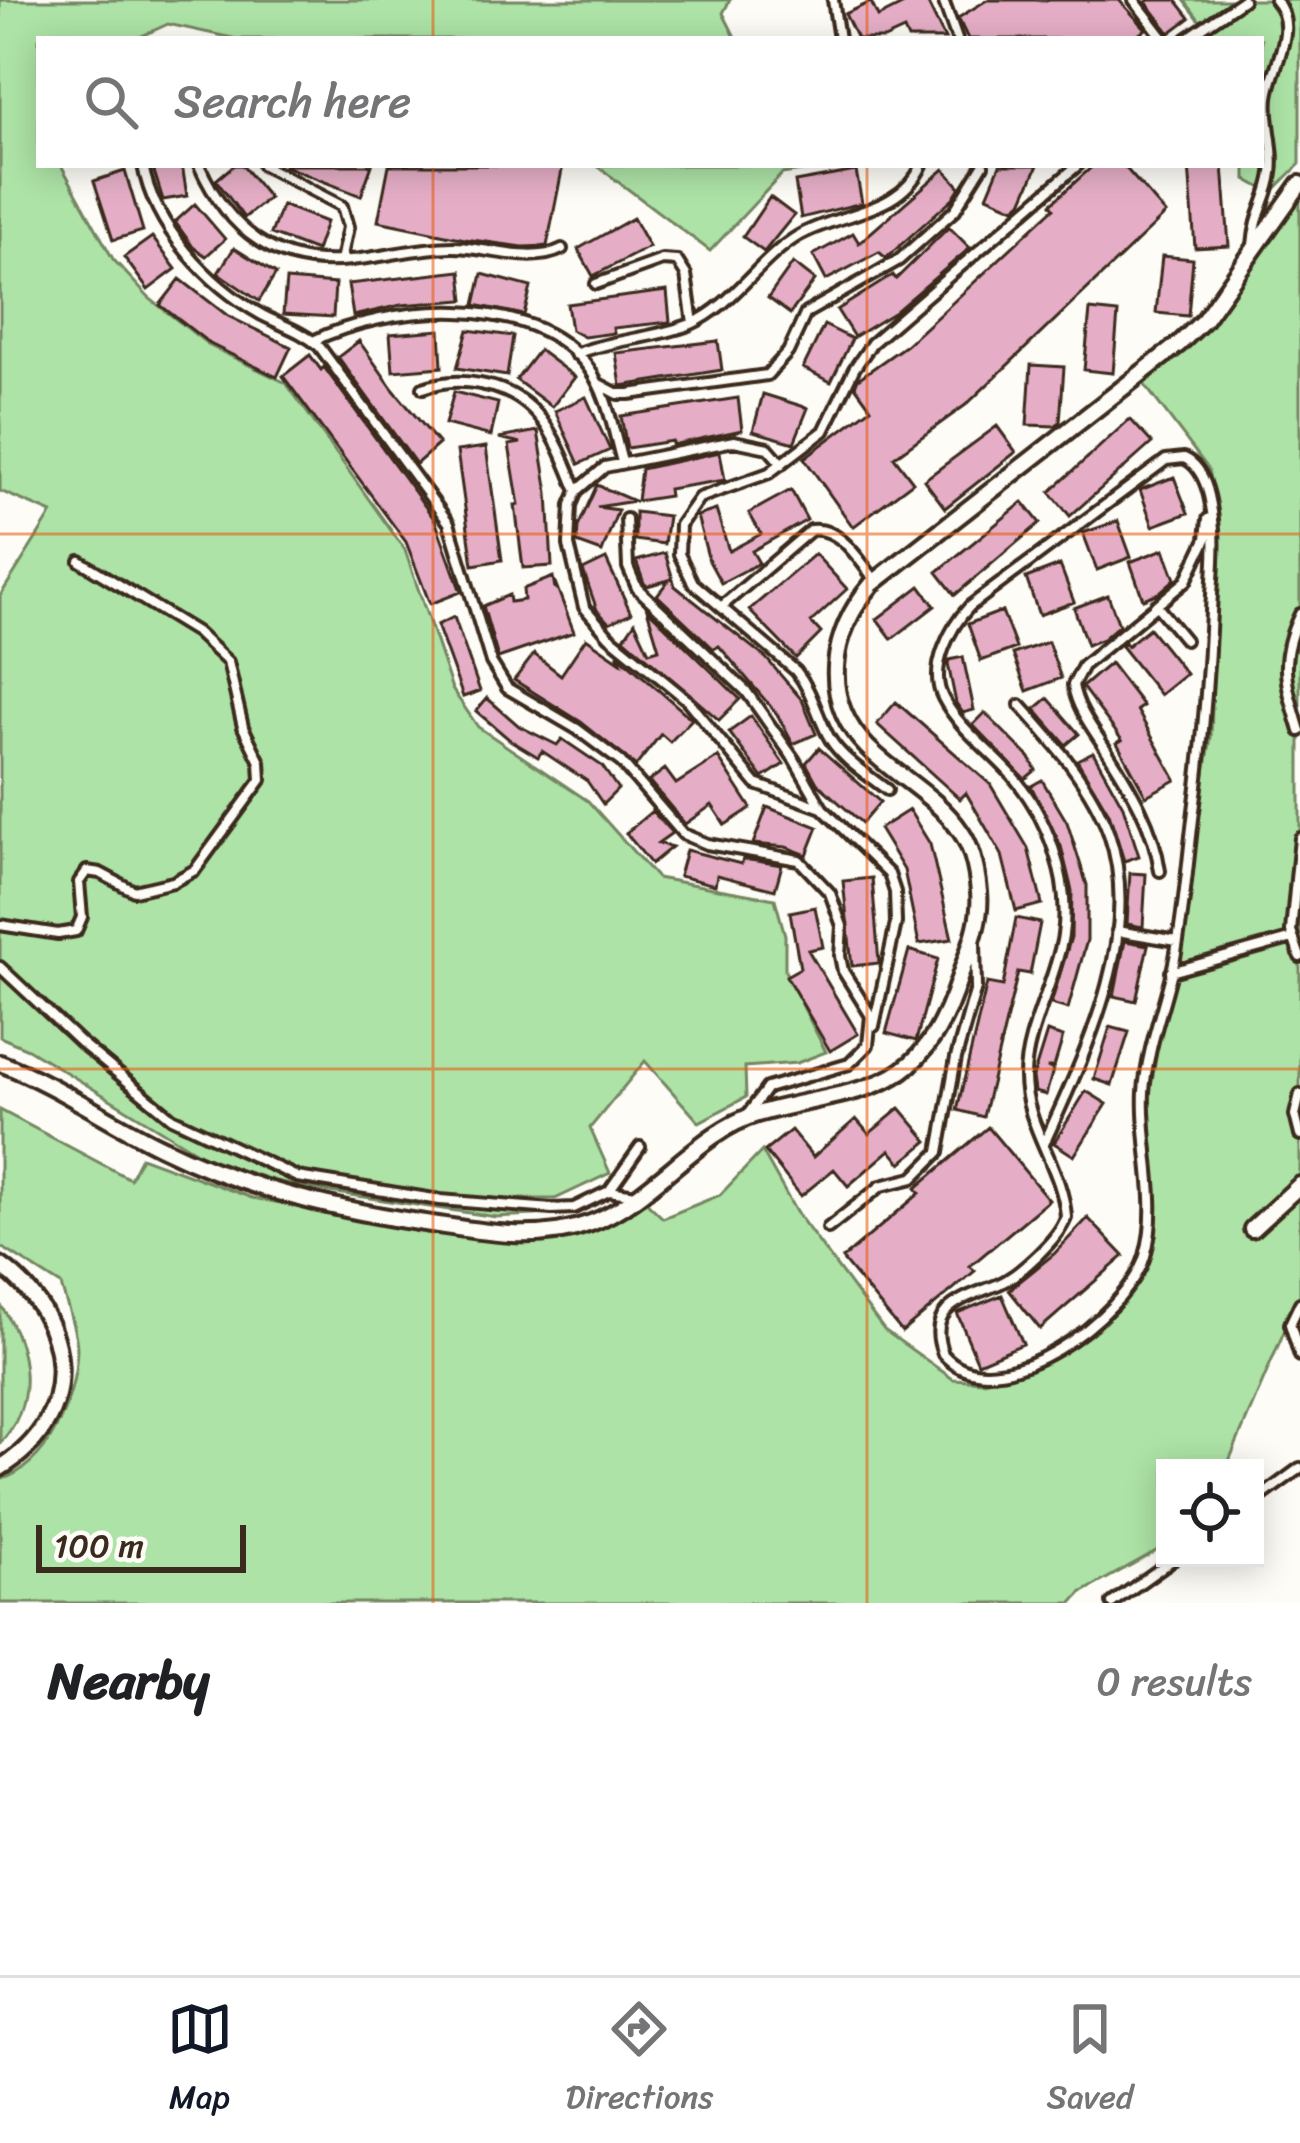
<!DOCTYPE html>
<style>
:root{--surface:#fff;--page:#f2f2f2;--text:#202124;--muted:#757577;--line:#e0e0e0;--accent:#111827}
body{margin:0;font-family:Sriracha,sans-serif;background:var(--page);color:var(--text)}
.controls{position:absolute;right:36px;bottom:36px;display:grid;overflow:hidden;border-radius:0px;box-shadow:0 6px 30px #0003}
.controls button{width:108px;height:108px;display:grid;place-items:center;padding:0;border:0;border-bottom:3px solid var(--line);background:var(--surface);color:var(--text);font:60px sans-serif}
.scale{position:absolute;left:36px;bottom:30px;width:210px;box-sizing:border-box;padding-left:12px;border:6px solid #3b2a1e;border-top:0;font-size:33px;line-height:42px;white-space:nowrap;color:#3b2a1e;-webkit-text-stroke:9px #fdfcf7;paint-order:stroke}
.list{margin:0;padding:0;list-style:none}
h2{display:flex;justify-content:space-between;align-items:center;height:156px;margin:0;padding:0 48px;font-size:51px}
h2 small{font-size:39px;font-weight:400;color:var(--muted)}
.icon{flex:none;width:66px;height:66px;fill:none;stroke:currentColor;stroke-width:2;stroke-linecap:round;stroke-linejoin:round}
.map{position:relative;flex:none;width:1300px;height:1603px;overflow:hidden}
.search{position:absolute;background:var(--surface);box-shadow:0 6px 30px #0003;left:36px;right:36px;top:36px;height:132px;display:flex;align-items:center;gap:30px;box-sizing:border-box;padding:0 42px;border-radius:0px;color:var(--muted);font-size:45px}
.sheet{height:372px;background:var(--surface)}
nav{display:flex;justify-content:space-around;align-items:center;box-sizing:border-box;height:168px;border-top:3px solid var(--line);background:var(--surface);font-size:33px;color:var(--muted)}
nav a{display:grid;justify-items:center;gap:6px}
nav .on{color:var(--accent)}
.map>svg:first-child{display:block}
.green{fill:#ade3a6;stroke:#748662;stroke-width:3}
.building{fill:#e5aec6;stroke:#3b2a1e;stroke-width:3}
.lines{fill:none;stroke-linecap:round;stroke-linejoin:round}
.service-casing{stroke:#3b2a1e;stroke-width:16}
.minor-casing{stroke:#3b2a1e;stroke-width:22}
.service{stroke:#fdfcf7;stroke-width:8}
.minor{stroke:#fdfcf7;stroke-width:14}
.grid{fill:none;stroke:#e8590c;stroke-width:3;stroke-opacity:0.55}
</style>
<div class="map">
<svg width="1300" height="1603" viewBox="0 0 1300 1603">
<rect width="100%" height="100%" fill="#fdfcf7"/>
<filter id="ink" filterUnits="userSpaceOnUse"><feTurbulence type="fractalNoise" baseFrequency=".00833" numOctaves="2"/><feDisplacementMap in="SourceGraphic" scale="24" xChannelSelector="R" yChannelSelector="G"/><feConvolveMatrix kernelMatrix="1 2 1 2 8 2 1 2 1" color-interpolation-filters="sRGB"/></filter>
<g filter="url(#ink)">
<path class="green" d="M0,0H730L723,13L736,39H237L168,24L135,39H39V165H61L113,259L149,298L210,346L286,383L405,550L452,689L478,727L588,801L657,878L775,899L785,935V971L826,1052L797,1063L745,1067L746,1097L699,1122L645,1061L590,1128L610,1173L555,1199H511L534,1215L496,1217L330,1192L275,1181L208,1159L28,1049L0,1037V596L52,513L0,491Z
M1184,0H1300V164L1271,193L1246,179V165H1261V39H1214Z
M596,165H841L782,174L710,251Z
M1300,196V1294L1226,1468H1165V1546L1081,1593L1072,1603H0V1480C49,1465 75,1399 77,1350C77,1330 66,1305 61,1285L0,1246V1110L130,1179L141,1157L252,1198L506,1241L551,1240L595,1229L643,1199L663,1218L720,1195L762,1151L796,1212L884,1330L953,1379L983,1381L1013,1374L1099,1325L1147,1265L1154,1215L1150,1093L1211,737L1219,517L1209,470L1144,384L1205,328L1250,257Z
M0,1304C29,1347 38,1403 0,1443Z"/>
<path class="building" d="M912,0H926L945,39H908L904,30L884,39H857L845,14L871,2L878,17Z
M987,0H1119L1146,29L1133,39H968L958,18Z
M1149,0H1176L1190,18L1170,33L1146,2Z
M152,165H182L187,196L163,200Z
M234,165H242L269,198L244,218L216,180Z
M372,165L361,196L284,166V165Z
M389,165H563L547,246L523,247L465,239L378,221Z
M1000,165H1038L1022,202L1015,208L987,196Z
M1094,165H1123L1166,214L967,404L894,457L913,482L853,527L804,458L871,408L855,386L858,379L906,345L950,305L1054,208L1051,204Z
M1189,165H1223L1229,246L1195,248Z
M944,169L960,187L953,198L886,258L879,252L826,280L813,255L853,233L859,243Z
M125,171L143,231L113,240L94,181Z
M856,171L862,203L801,218L795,182Z
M770,197L794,215L764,252L743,237Z
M195,204L225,239L206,256L193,247L175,222Z
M282,205L326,222L316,251L271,234Z
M633,218L649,247L593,276L578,249Z
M949,227L970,248L895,312L854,337L837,310L893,275L896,279Z
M152,237L176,269L148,290L124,257Z
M234,248L276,274L259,301L218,273Z
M1162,256L1193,259L1188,316L1156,313Z
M793,263L815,280L790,314L768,298Z
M461,271L464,300L401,305L353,316L348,284Z
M482,274L531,287L524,315L475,305Z
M180,279L228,316L291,347L277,377L210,344L160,305Z
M286,280L335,284L333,317L283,314Z
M667,291L670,322L613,328L614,333L584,337L571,330L567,304Z
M1090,310L1118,313L1113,373L1084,370Z
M824,325L852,339L831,382L803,368Z
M440,330L442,367L393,371L390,334Z
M468,330L513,336L507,376L457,368Z
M359,341L393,389L439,444L416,464L338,357Z
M718,341L722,370L621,386L616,353Z
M539,350L575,377L552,407L516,380Z
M310,355L321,370L324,367L435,520L461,592L430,604L406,542L283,376Z
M1031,365L1064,367L1060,422L1055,426L1027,425Z
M454,392L498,403L491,436L445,424Z
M763,394L808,408L794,443L753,431Z
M586,397L610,450L579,464L555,411Z
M738,398L742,430L672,445V441L627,448L621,416Z
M1130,419L1152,443L1070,516L1050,492Z
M997,426L1016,452L945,508L924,480Z
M538,431L548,493L552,566L523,568L515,505H519L509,445L521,443L499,438Z
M486,447L502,560L473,565L457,451Z
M720,452L725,480L668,489L669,496L637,501L641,469Z
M1174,477L1188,513L1153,526L1140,490Z
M597,485L634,501L597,507L618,510L602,552L577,543L578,527Z
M791,490L807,520L752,551L759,563L721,583L709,561L697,516L716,510L729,551L761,534L749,513Z
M1023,502L1040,523L955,595L937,572Z
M635,512L668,516L664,544L635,540Z
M1118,521L1131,557L1097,570L1083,533Z
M1164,549L1175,579L1159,593L1143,599L1130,562Z
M665,553L675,586L766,658L802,700L816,734L793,744L777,714L719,646L714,649L657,595L669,580L647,586L644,583L636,561Z
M815,554L847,589L811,622L821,633L796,658L749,610Z
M606,559L631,613L609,623L597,610L583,570Z
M1060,565L1074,602L1039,615L1026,578Z
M553,577L555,589L556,585L574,632L498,658L483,606L509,595L510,602L524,600L523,589Z
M920,586L935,606L892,639L877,619Z
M1108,595L1119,625L1103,639L1087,645L1074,608Z
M647,609L740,699L719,720L624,638L635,622L649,652L659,649Z
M1002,611L1016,648L981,661L968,624Z
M454,617L480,691L463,697L437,625Z
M1149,628L1186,674L1160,695L1121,646L1125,642L1127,646Z
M586,638L621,662L617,654L692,719L670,742L661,734L636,766L581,722L514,680L534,654L561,675Z
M1048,642L1061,678L1027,691L1013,654Z
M963,657L974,710L963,713L956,703L948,664L949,660Z
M1110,663L1143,706L1137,710L1176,780L1146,796L1117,743L1122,740L1082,687Z
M487,698L519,726L557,745L562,739L602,766L618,789L603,804L587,781L542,751L538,757L510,740L476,711Z
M1048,698L1079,734L1066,745L1035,709Z
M896,702L990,784L1028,848L1042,904L1016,911L1002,855L966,793L960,799L877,724Z
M985,713L1030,758L1036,770L1025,779L973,725Z
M751,716L784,764L763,778L729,732Z
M819,748L880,802L862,823L817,783L806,763Z
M1093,752L1123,806L1139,856L1124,861L1109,813L1077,760Z
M718,757L751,808L725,825L712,805L685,824L649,781L665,769L676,784Z
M1042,780L1067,822L1087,885V940L1068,1009L1051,1004L1071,937L1072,891L1061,846L1031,786Z
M767,807L818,827L807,855L786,847L753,844Z
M909,810L930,844L952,939L919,944L904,870L879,829Z
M652,811L672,833L658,843L672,847L651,864L626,833Z
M686,850L741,864L743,859L782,865L775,890L717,875L715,885L679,876Z
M1130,873L1146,874L1143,927L1127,924Z
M872,878L879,963L852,966L843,881Z
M815,907L823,947L808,950L858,1034L830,1051L786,976L800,968L790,912Z
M1016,918L1040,923L1030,974L1018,972L983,1117L957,1110L987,983L1003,986Z
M1125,941L1148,945L1136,1001L1114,996Z
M909,950L938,959L916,1041L886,1033Z
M1110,1027L1129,1032L1112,1085L1094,1079Z
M1047,1032L1063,1037L1054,1067H1047L1053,1070L1046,1095L1035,1092L1033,1077Z
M1086,1091L1107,1104L1074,1156L1054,1143Z
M900,1108L928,1141L901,1163L890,1150L848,1186L834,1169L801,1196L765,1151L791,1130L813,1157L856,1119L869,1134Z
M988,1127L1049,1200L970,1266L975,1271L902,1332L842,1259L920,1193L916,1188Z
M1088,1218L1124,1256L1040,1329L1009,1290L1054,1254Z
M1002,1295L1023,1344L978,1363L957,1313Z"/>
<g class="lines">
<defs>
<path id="service" d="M833,0L839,39
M943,0L957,39
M1134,0L1164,39
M1186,39L1243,0
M143,165C154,227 208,285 262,315C281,325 302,331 319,346L449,523L491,662L507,688L577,729L621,762L683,834L707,844L799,860L830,893L842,926L840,956L843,971L871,1016L868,1045L849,1064L767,1088L745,1118
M199,165C228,230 277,269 351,260C385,257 419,247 453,247C487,247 531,265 562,249
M263,165L342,206L348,227L341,261
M1253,245C1255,214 1269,198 1272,173C1276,148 1265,122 1268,97C1272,65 1300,28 1275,0
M596,284L662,260L677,261L686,275L693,323
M313,341C387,305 532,291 588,367C608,394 613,430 622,462
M575,354C612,339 654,339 691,324C734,305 758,260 798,236C839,212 900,214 922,165
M599,384L618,394H629L767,375L788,352L806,313L899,260L955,210L983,165
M423,388C442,381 461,380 480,384C541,394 556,440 577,491
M1184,458C1208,469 1212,506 1214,530C1216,557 1212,585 1211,612C1208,676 1203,740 1195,803C1188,855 1185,907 1175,958C1166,1002 1147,1047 1144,1092C1141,1145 1161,1203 1145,1256C1128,1314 996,1415 943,1354C924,1306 966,1298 999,1284C1019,1275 1060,1238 1066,1217C1063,1169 1025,1126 1025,1077C1025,1032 1056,981 1063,935C1071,879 1047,815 1010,773C988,749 958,727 943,698C928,669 950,627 970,606L1166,460Z
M782,464L768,448L734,441L605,467L577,491L571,505L569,545L584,607L609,636L686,699L756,784L822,808
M626,519L628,567L637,588L746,691L794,759L822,808L889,874L895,892L896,923L874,1026
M1156,605L1185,640
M721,607L811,530C841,526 859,561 876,581
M1300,614C1277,661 1286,684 1300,731
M1020,705C1054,742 1092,786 1109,834C1144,934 1085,1054 1044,1144
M887,790C868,775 843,760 830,739C817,717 813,692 796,671L693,583L679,554L680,525L699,498L769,473L824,431L854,369L872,343L1078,165
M1300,838L1291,931L1300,957
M1160,871C1154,827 1131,788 1107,751C1094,730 1077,710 1073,685L1083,666L1186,581L1206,539L1208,519
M0,925L58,934L76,931L82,917L79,882L87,871L100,873L134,891L173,882L195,870L261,780L260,762L243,727L228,662L196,632L80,561
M1117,931L1177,941
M0,967L81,1043L172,1118L297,1177L440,1200L552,1209L574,1208L609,1191L636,1195
M1171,972L1293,938
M1300,1094L1295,1115L1300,1135
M609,1191L640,1147
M828,1228L881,1186L913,1178L939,1152L956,1058L976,988L975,942
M1300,1303L1290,1324L1300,1356
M1255,1501L1300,1468
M1112,1603L1175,1558"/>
<path id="minor" d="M0,1063C56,1084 107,1121 161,1147C250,1191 341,1211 438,1225C489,1233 541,1242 591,1223C650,1201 699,1131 757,1114C863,1084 919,1102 959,979C968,951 982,922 979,892C977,871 973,849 961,832C937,796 897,777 867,747C819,698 831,632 872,584L1179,344L1204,320L1300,184
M1252,1229L1300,1185
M0,1265C75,1318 84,1418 0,1468"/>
</defs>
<use href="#service" class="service-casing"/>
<use href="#minor" class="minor-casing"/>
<use href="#service" class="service"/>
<use href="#minor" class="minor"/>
</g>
</g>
<path class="grid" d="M433,0V39M867,0V39M433,165V1603M867,165V1603M0,534H1300M0,1069H1300"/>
</svg>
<div class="controls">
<button><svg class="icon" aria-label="locate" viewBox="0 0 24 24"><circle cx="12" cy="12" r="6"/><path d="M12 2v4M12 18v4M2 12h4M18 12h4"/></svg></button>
</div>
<div class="scale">100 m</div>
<div class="search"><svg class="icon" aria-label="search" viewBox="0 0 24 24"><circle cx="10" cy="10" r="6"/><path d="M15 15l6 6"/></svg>Search here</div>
</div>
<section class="sheet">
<h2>Nearby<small>0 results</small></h2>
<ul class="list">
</ul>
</section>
<nav>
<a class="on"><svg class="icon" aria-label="map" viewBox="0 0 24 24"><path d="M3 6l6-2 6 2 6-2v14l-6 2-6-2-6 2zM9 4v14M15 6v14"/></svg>Map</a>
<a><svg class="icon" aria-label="directions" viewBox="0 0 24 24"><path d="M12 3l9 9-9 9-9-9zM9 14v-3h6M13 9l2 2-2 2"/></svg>Directions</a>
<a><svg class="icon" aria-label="saved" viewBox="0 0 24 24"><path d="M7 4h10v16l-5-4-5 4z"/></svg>Saved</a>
</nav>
